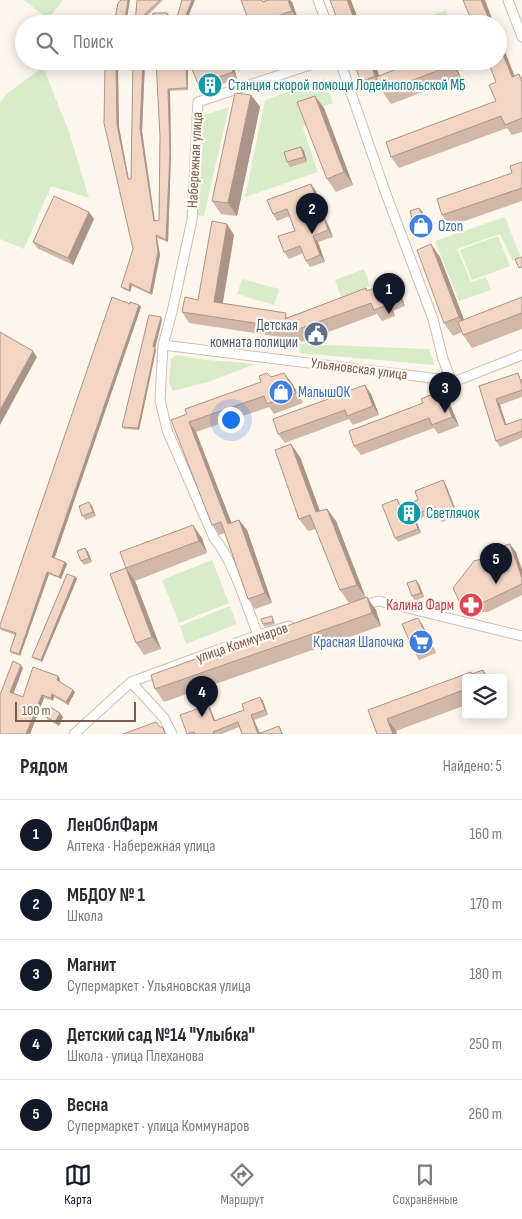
<!DOCTYPE html>
<html lang="ru">
<meta charset="utf-8">
<style>
:root{--surface:#fff;--page:#f2f2f3;--text:#2b2b33;--muted:#7c7c81;--line:#e1e1e2;--accent:#111827}
body{margin:0;font-family:"Sofia Sans Condensed",sans-serif;background:var(--page);color:var(--text)}
.controls{position:absolute;right:15px;bottom:15px;display:grid;overflow:hidden;border-radius:5px;box-shadow:0 2px 12px #0003}
.controls button{width:45px;height:45px;display:grid;place-items:center;padding:0;border:0;border-bottom:1px solid var(--line);background:var(--surface);color:var(--text);font:25px sans-serif}
.scale{position:absolute;left:15px;bottom:12px;width:121px;box-sizing:border-box;padding-left:5px;border:2px solid #7a5c4d;border-top:0;font-size:14px;line-height:18px;white-space:nowrap;color:#7a5c4d;-webkit-text-stroke:4px #fffaf3;paint-order:stroke}
.you{position:absolute;left:230px;top:419px;width:18px;height:18px;margin:-12px;border:4px solid #fff;border-radius:50%;background:#1a73e8;box-shadow:0 0 0 8px #1a73e833}
.badge{display:grid;place-items:center;width:32px;height:32px;border-radius:50%;background:var(--accent);color:#fff;font-size:16px;font-weight:700}
.pin{position:absolute;translate:-50% -41px;filter:drop-shadow(0 1px 2px #0008)}
.pin::after{content:'';position:absolute;top:26px;width:18px;height:15px;background:inherit;clip-path:polygon(0 0,100% 0,50% 100%)}
.list{margin:0;padding:0;list-style:none}
h2{display:flex;justify-content:space-between;align-items:center;height:65px;margin:0;padding:0 20px;font-size:21px}
h2 small{font-size:16px;font-weight:400;color:var(--muted)}
.list li{display:grid;grid-template-columns:32px 1fr auto;gap:15px;align-items:center;box-sizing:border-box;height:70px;padding:0 20px;border-top:1px solid var(--line)}
.list b{display:block;font-size:19px;white-space:nowrap}
.list p{margin:0;font-size:16px;white-space:nowrap;color:var(--muted)}
.list em{font-size:16px;font-style:normal;color:var(--muted)}
.icon{flex:none;width:28px;height:28px;fill:none;stroke:currentColor;stroke-width:2;stroke-linecap:round;stroke-linejoin:round}
.map{position:relative;flex:none;width:522px;height:734px;overflow:hidden}
.search{position:absolute;background:var(--surface);box-shadow:0 2px 12px #0003;left:15px;right:15px;top:15px;height:55px;display:flex;align-items:center;gap:12px;box-sizing:border-box;padding:0 18px;border-radius:28px;color:var(--muted);font-size:19px}
.sheet{height:415px;background:var(--surface)}
nav{display:flex;justify-content:space-around;align-items:center;box-sizing:border-box;height:70px;border-top:1px solid var(--line);background:var(--surface);font-size:14px;color:var(--muted)}
nav a{display:grid;justify-items:center;gap:2px}
nav .on{color:var(--accent)}
.map>svg:first-child{display:block}
.green{fill:#d8ecc9}
.lines{fill:none;stroke-linecap:round;stroke-linejoin:round}
.minor-casing{stroke:#d1beb0;stroke-width:11}
.minor{stroke:#fff;stroke-width:9}
.wall{fill:#d1b7a8}
.shaded-wall{fill:#aa9588}
.building{fill:#f3d5c3;stroke:#aa9588}
.labels{text-anchor:middle;dominant-baseline:central;stroke-width:4.5;stroke-linejoin:round;paint-order:stroke}
.culture-label{font-size:15px;fill:#0d838f;stroke:#fffaf3;text-anchor:start}
.street-label{font-size:15px;fill:#7a5c4d;stroke:#fffaf3}
.shop-label{font-size:15px;fill:#366cbe;stroke:#fffaf3;text-anchor:start}
.service-label{font-size:15px;fill:#4e5e75;stroke:#fffaf3;text-anchor:end}
.health-label{font-size:15px;fill:#be3a42;stroke:#fffaf3;text-anchor:end}
</style>
<div class="map">
<svg width="522" height="734" viewBox="0 0 522 734">
<rect width="100%" height="100%" fill="#fdf6ec"/>
<path class="green" d="M24,0H63L48,19Z
M446,10L451,24H410Z
M43,67L69,132L89,198L51,186L24,249L0,239V102L8,93Z
M325,79L333,103L304,113L307,124L303,128L318,172L245,197L265,100Z
M229,107L204,216L196,215L204,115Z
M505,217L521,258L513,261L500,234L457,249L471,282L486,277L491,290L459,301L435,241Z
M498,236L510,266L472,280L460,250Z
M364,269L370,286L341,297L335,280Z
M242,279L279,289L274,305L237,294Z
M300,344L429,349L435,365L299,353Z
M176,355L198,359L255,364L211,381L173,391L169,383L171,359Z
M212,560L229,603L179,623L162,580Z
M230,606L237,624L186,644L180,626Z"/>
<g class="lines">
<defs>
<path id="minor" d="M318,0L327,24
M508,0L522,37
M340,61L386,194L433,319L443,359L451,380
M163,345L456,381L522,355
M359,606L379,601L522,636
M258,635C247,607 233,560 214,538L167,430L160,400L163,345L172,312L192,220L198,102L322,61
M131,682L164,718L172,734
M74,734L131,682L258,635L289,626"/>
</defs>
<use href="#minor" class="minor-casing"/>
<use href="#minor" class="minor"/>
</g>
<path class="wall" d="M137,0H163L147,16L146,24Z
M265,0V1L292,2L298,19L286,24H219L227,21L228,23L247,16Z
M107,61L118,71L119,127L129,179H131L133,61H145L142,131L155,221L159,220L160,136L156,61H188V90L170,91L171,155L168,242L157,238L160,255L152,295L132,286L130,292L123,289L121,287L133,249Z
M353,61L379,76L417,61H454L461,78L391,104L381,90L370,94L361,82Z
M234,68L237,79L203,91L198,84L208,69Z
M519,74L522,78V132L512,135L507,128L399,168L391,157L496,101L515,76Z
M251,95L260,107L237,216L221,214L212,201Z
M324,108L353,185L336,192L327,179Z
M304,151L307,162L290,167L287,162Z
M522,162V201L450,226L442,215L512,173Z
M316,191L321,205L307,210L311,219L327,222L333,237L318,242L325,262L310,267L306,261L303,253L289,259L284,252L295,231L290,216L277,221L273,214Z
M422,211L430,230L418,234L415,230Z
M94,219L73,265L37,248L33,242Z
M234,235L223,303L288,317L368,290L400,292L405,306L393,311L395,316L382,321L377,314L301,342L300,340L189,323L182,312L198,300Z
M440,257L464,320L522,297V329L472,348L463,335L462,332L453,336L444,323Z
M130,304L139,305L141,307L54,558L65,562L67,564L61,579L49,574L20,656L11,653L10,651L15,635L1,630L0,625Z
M162,320L155,348L156,350L139,430L124,429L122,427Z
M271,377L292,383L303,403L274,414L269,407L196,432L231,523L239,520L247,530L272,603L255,609L248,599L225,533L219,535L212,525L187,414L261,382Z
M522,379V397L500,405L506,424L522,419V438L500,447L496,441L479,386Z
M352,390L371,394L379,415L353,425L349,419L285,443L278,434L339,395Z
M448,399L459,426L438,434L434,428L361,455L354,446Z
M300,457L320,511L327,509L336,521L365,598L376,610L381,626L164,702L155,689L362,599L349,603L340,590L316,529L308,531L299,519Z
M443,480L446,485L458,516L442,522L439,518L437,511L416,520L421,533L398,542L395,538L397,499L401,506L418,500Z
M92,506L96,516L86,520L82,516Z
M202,538L207,553L135,581L161,649L144,655L136,643L110,574Z
M85,548L88,552L92,562L84,565L81,561Z
M516,552L522,570V595L488,612H466L460,603Z
M75,577L77,579L42,662L34,659L32,657Z
M419,584L424,597L415,601L412,596Z
M273,618L275,624L264,627L263,624Z
M422,624L436,653L419,660L415,653Z
M23,668L13,693L23,697L60,679L59,682L73,690L75,692L68,705L54,697L53,701L44,698L30,734H0V695Z
M483,670L489,678H466V705L396,731L397,734H377L368,710Z
M260,697L263,701L268,715L254,720L260,733L279,726L283,734H242L239,727L222,734H187L208,705L211,710L215,721L244,710Z
M45,716L63,717L59,726L48,720Z"/>
<path class="shaded-wall" d="M128,0H130L126,24H124Z
M192,0H195L188,17V24H186V15Z
M288,0H290L292,2L298,19L292,11Z
M347,0H351L360,24H356Z
M481,0H485L494,24H491Z
M167,13L169,15V24H167Z
M145,14L147,16L146,24H145Z
M498,34L519,87L512,77L498,42Z
M117,61H119L118,71L119,127L129,182L128,179L117,125L116,69Z
M143,61H145L142,131L155,223L154,221L140,129Z
M186,61H188V90L187,88Z
M370,61H374L384,89L375,76Z
M451,61H454L455,63L461,78L452,65Z
M229,62L234,68L237,79L233,72Z
M168,89L170,91L171,155L168,242L166,240Z
M251,95L260,107L237,216L228,203Z
M315,96L324,108L353,185L344,172Z
M301,147L304,151L307,162L304,157Z
M311,184L316,191L321,205L316,199Z
M303,203L307,210L313,227L309,220Z
M419,208L422,211L430,230L427,226Z
M89,212L94,219L73,265L68,258Z
M323,215L327,222L333,237L328,230Z
M227,224L234,235L221,313L214,302Z
M156,235L157,238L160,255L152,295L150,293Z
M313,236L318,242L325,262L320,255Z
M431,244L440,257L468,330L459,317Z
M392,281L400,292L405,306L398,295Z
M130,283L132,286L130,292L129,290Z
M385,300L393,311L395,316L387,305Z
M139,305L141,307L54,560L52,557Z
M161,317L162,320L155,349L153,346Z
M155,348L156,350L139,430L138,428Z
M33,351L37,357L0,425V410Z
M284,373L292,383L303,403L296,393Z
M365,385L371,394L379,415L373,406Z
M442,390L448,399L459,426L452,417Z
M496,399L500,405L508,430L505,425Z
M189,422L196,432L236,534L228,524Z
M291,444L300,457L325,525L316,512Z
M443,480L446,485L458,516L455,511Z
M89,502L92,506L96,516L93,512Z
M327,509L336,521L366,598L357,585Z
M413,515L416,520L421,533L418,529Z
M239,520L247,530L272,603L265,593Z
M193,525L202,538L207,553L199,541Z
M510,544L516,552L522,570V578Z
M85,548L88,552L92,562L89,558Z
M65,562L67,564L61,579L59,577Z
M126,568L135,581L161,649L152,637Z
M47,572L49,574L20,656L19,654Z
M75,577L77,579L42,662L41,660Z
M416,580L419,584L424,597L421,593Z
M367,597L376,610L381,626L372,613Z
M418,618L422,624L436,653L432,646Z
M21,665L23,668L13,695L10,692Z
M58,676L60,679L59,683L57,680Z
M73,690L75,692L68,705L66,702Z
M52,694L54,697L53,701L51,698Z
M42,695L44,698L30,734H26Z
M260,697L263,701L268,715L265,710Z
M208,705L211,710L217,726L214,721Z
M60,713L63,717L59,726L55,722Z
M251,715L254,720L260,734H258Z
M387,719L396,731L397,734H393Z"/>
<path class="building" d="M121,0H128L124,24H114L118,3Z
M137,0H160L145,14V24H135Z
M182,0H192L186,15V24H175Z
M241,0H262L263,2L268,0H288L292,11L268,19L270,24H219L227,21L228,23L247,16Z
M330,0H347L356,24H339Z
M463,0H481L491,24H473Z
M153,13H167V24H153Z
M498,42L512,77L519,74L522,82V118L505,125L501,116L391,157L386,142L496,101L489,85L496,82L488,61H498Z
M107,61H117L116,69L117,125L128,179H131L133,61H143L140,129L154,221L159,220L160,136L156,61H186L187,88L168,89L170,153L166,240L156,235L158,252L150,293L130,283L129,290L121,287L133,249L104,123L105,67Z
M353,61H370L375,76L361,82Z
M417,61H451L452,65L382,92L376,77Z
M229,62L233,72L198,84L192,69L204,64L206,70Z
M235,93L251,95L228,203L212,201Z
M315,96L344,172L327,179L297,102Z
M301,147L304,157L287,162L284,152Z
M522,162V188L442,215L437,199L512,173L510,166Z
M311,184L316,199L303,203L309,220L323,215L328,230L313,236L320,255L306,261L300,246L284,252L278,236L295,231L287,209L273,214L267,200Z
M54,196L89,212L68,258L33,242Z
M419,208L427,226L415,230L410,219L412,218L410,211Z
M212,221L227,224L214,302L286,313L285,319L366,288L367,291L392,281L398,295L385,300L387,305L374,310L371,303L293,331V329L182,312L185,297L198,300Z
M431,244L459,317L444,323L417,250Z
M522,257V267L519,268L515,259Z
M112,297L130,304V302L139,305L52,557L65,562L59,577L47,572L19,654L10,651L16,633L0,628V625Z
M522,297V313L463,335L458,322Z
M149,315L161,317L153,346L155,348L138,428L122,427Z
M0,332L33,351L0,410Z
M267,373L271,377L284,373L296,393L267,404L264,396L189,422L228,524L239,520L265,593L248,599L221,522L212,525L171,420L187,414L185,409L261,382L259,376Z
M518,373L522,385V390L496,399L505,425L522,419V431L496,441L479,386Z
M349,385L351,390L365,385L373,406L347,416L345,410L278,434L273,419L339,395L337,389Z
M442,390L452,417L432,425L429,418L354,446L349,431L423,403L421,399Z
M291,444L316,512L327,509L357,585L340,590L310,515L299,519L275,450Z
M443,480L455,511L439,518L435,507L413,515L418,529L395,538L382,505L397,499L400,506L418,500L415,491Z
M89,502L93,512L82,516L79,506Z
M193,525L199,541L126,568L120,552Z
M510,544L522,578V584L482,603H460L453,588L474,561L501,554L499,547Z
M85,548L89,558L81,561L77,551Z
M126,568L152,637L136,643L110,574Z
M67,574L75,577L41,660L32,657Z
M416,580L421,593L412,596L407,583Z
M367,597L372,613L155,689L151,675Z
M272,616L273,622L263,624L261,619Z
M418,618L432,646L415,653L402,624Z
M13,661L21,665L10,692L23,697L33,667L58,676L57,680L73,690L66,702L52,694L51,698L42,695L26,734H0V695Z
M483,670L486,678H466V689L387,719L393,734H377L368,710L471,672L472,674Z
M260,697L265,710L251,715L258,734L279,726L282,734H242L238,722L213,732L214,734H195L194,732L187,734L180,715L208,705L214,721L244,710L242,704Z
M50,707L60,713L55,722L45,716Z
M156,722L159,726L163,728L165,734H123Z"/>
<defs>
<symbol id="building-disc" viewBox="-11 -11 22 22"><circle r="9.5" fill="#0f9aa8" stroke="#fffaf3"/><path d="M-4-6H4V6H1V3H-1V6H-4ZM-2.5-4.3h1.7v1.8h-1.7ZM.8-4.3h1.7v1.8H.8ZM-2.5-1h1.7V.8h-1.7ZM.8-1h1.7V.8H.8Z" fill="#fff"/></symbol>
<symbol id="shop-disc" viewBox="-11 -11 22 22"><circle r="9.5" fill="#3f7fe0" stroke="#fffaf3"/><path d="M-5-2.5h2.3a2.7 3.5 0 0 1 5.4 0H5L5.5 6h-11ZM-1.5-2.5h3a1.5 2.3 0 0 0-3 0Z" fill="#fff"/></symbol>
<symbol id="civic-disc" viewBox="-11 -11 22 22"><circle r="9.5" fill="#5c6f8a" stroke="#fffaf3"/><path d="M-.6-6.5H3V-4.5H.6V-3L4-1V1h2V6H-6V1h2V-1L-.6-3ZM-1.2 2.5V6h2.4V2.5Z" fill="#fff"/></symbol>
<symbol id="pharmacy-disc" viewBox="-11 -11 22 22"><circle r="9.5" fill="#e0444e" stroke="#fffaf3"/><path d="M-2-6h4v4h4v4h-4v4h-4v-4h-4v-4h4Z" fill="#fff"/></symbol>
<symbol id="supermarket-disc" viewBox="-11 -11 22 22"><circle r="9.5" fill="#3f7fe0" stroke="#fffaf3"/><path d="M-6-5.5h2.5l.6 2H6L4.5 2H-2.5L-4.4-4H-6ZM-1.5 3.2a1.3 1.3 0 1 0 .1 0ZM3 3.2a1.3 1.3 0 1 0 .1 0Z" fill="#fff"/></symbol>
</defs>
<g fill-rule="evenodd">
<use href="#building-disc" x="196" y="71" width="28" height="28"/>
<use href="#shop-disc" x="407" y="212" width="28" height="28"/>
<use href="#civic-disc" x="302" y="320" width="28" height="28"/>
<use href="#shop-disc" x="267" y="378" width="28" height="28"/>
<use href="#building-disc" x="395" y="499" width="28" height="28"/>
<use href="#pharmacy-disc" x="457" y="591" width="28" height="28"/>
<use href="#supermarket-disc" x="407" y="628" width="28" height="28"/>
</g>
<g class="labels">
<g class="culture-label">
<text x="228" y="85">Станция скорой помощи Лодейнопольской МБ</text>
<text x="426" y="513">Светлячок</text>
</g>
<g class="street-label">
<text transform="translate(195 160) rotate(-87)">Набережная улица</text>
<text transform="translate(359 369) rotate(7)">Ульяновская улица</text>
<text transform="translate(242 643) rotate(-19)">улица Коммунаров</text>
</g>
<g class="shop-label">
<text x="438" y="226">Ozon</text>
<text x="298" y="392">МалышОК</text>
<text x="404" y="642" text-anchor="end">Красная Шапочка</text>
</g>
<g class="service-label">
<text x="298" y="325">Детская<tspan x="298" dy="17">комната полиции</tspan></text>
</g>
<g class="health-label">
<text x="454" y="605">Калина Фарм</text>
</g>
</g>
</svg>
<div class="controls">
<button><svg class="icon" aria-label="layers" viewBox="0 0 24 24"><path d="M12 4l9 5-9 5-9-5zM3 14l9 5 9-5"/></svg></button>
</div>
<div class="scale">100 m</div>
<div class="you"></div>
<div class="pin badge" style="left:389px;top:314px">1</div>
<div class="pin badge" style="left:312px;top:234px">2</div>
<div class="pin badge" style="left:445px;top:413px">3</div>
<div class="pin badge" style="left:202px;top:717px">4</div>
<div class="pin badge" style="left:496px;top:584px">5</div>
<div class="search"><svg class="icon" aria-label="search" viewBox="0 0 24 24"><circle cx="10" cy="10" r="6"/><path d="M15 15l6 6"/></svg>Поиск</div>
</div>
<section class="sheet">
<h2>Рядом<small>Найдено: 5</small></h2>
<ul class="list">
<li><span class="badge">1</span><div><b>ЛенОблФарм</b><p>Аптека · Набережная улица</p></div><em>160 m</em></li>
<li><span class="badge">2</span><div><b>МБДОУ № 1</b><p>Школа</p></div><em>170 m</em></li>
<li><span class="badge">3</span><div><b>Магнит</b><p>Супермаркет · Ульяновская улица</p></div><em>180 m</em></li>
<li><span class="badge">4</span><div><b>Детский сад №14 &quot;Улыбка&quot;</b><p>Школа · улица Плеханова</p></div><em>250 m</em></li>
<li><span class="badge">5</span><div><b>Весна</b><p>Супермаркет · улица Коммунаров</p></div><em>260 m</em></li>
</ul>
</section>
<nav>
<a class="on"><svg class="icon" aria-label="map" viewBox="0 0 24 24"><path d="M3 6l6-2 6 2 6-2v14l-6 2-6-2-6 2zM9 4v14M15 6v14"/></svg>Карта</a>
<a><svg class="icon" aria-label="directions" viewBox="0 0 24 24"><path d="M12 3l9 9-9 9-9-9zM9 14v-3h6M13 9l2 2-2 2"/></svg>Маршрут</a>
<a><svg class="icon" aria-label="saved" viewBox="0 0 24 24"><path d="M7 4h10v16l-5-4-5 4z"/></svg>Сохранённые</a>
</nav>
